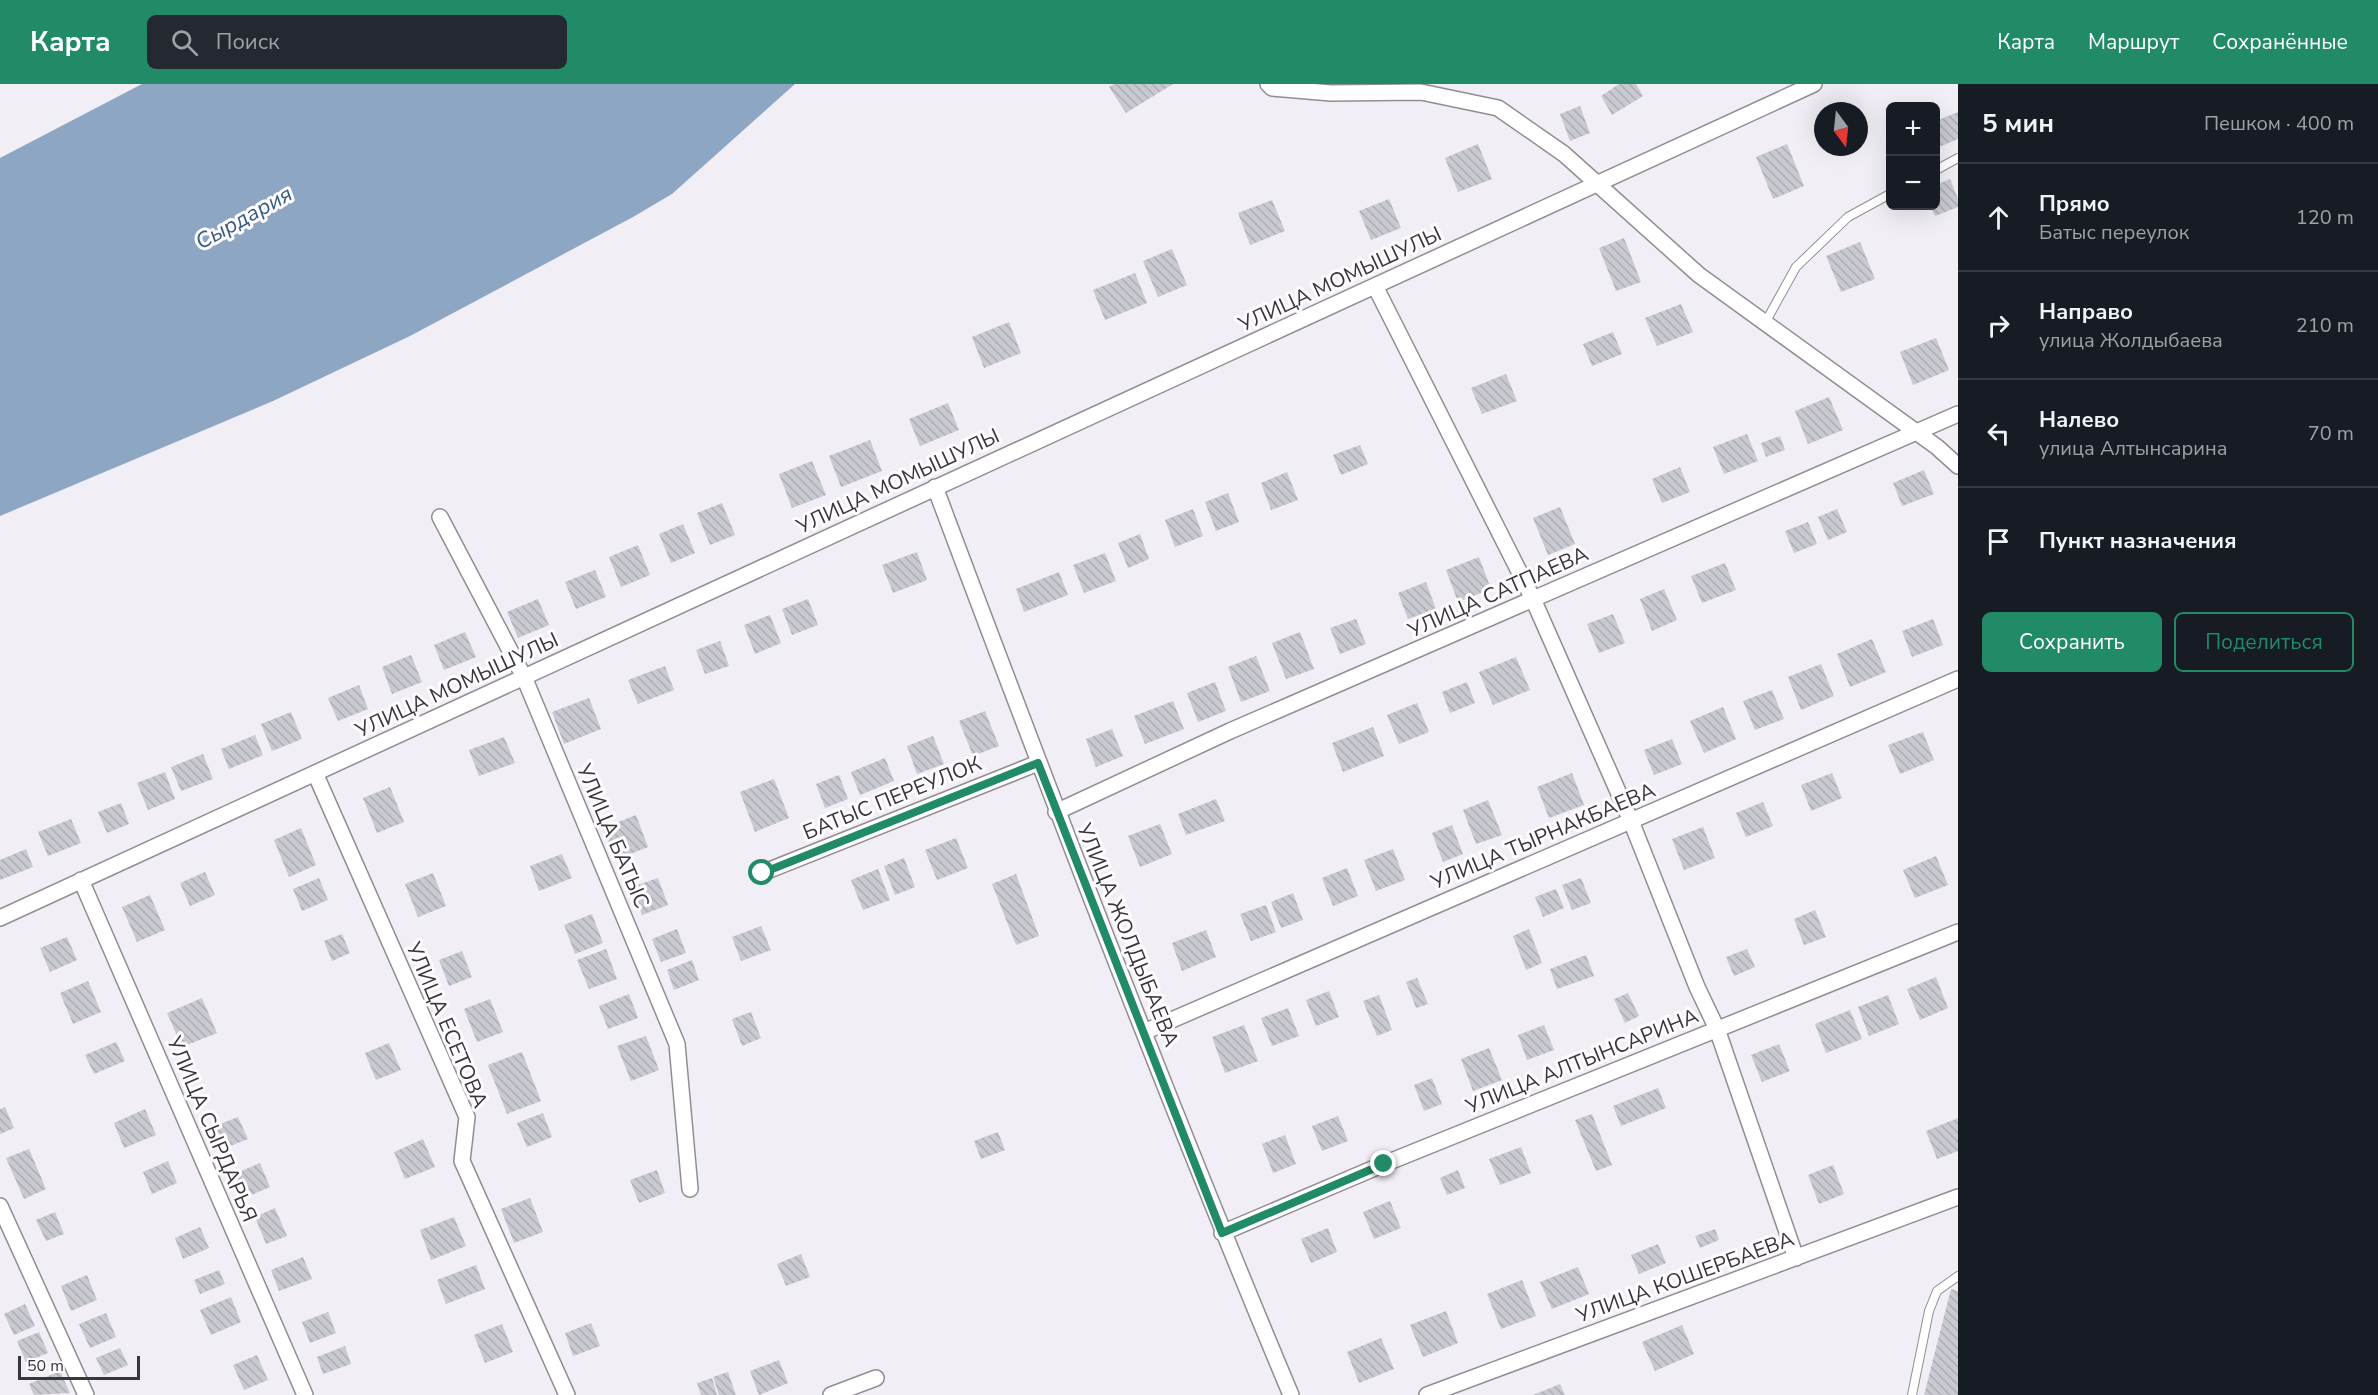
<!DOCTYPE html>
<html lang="ru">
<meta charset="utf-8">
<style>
:root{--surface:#171b24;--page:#242831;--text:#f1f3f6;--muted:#9ea1a6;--line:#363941;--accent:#218a66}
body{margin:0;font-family:"Nunito Sans",sans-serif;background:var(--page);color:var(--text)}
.controls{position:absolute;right:18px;top:18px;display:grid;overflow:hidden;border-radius:9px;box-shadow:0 6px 24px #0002}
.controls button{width:54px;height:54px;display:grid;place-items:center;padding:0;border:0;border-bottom:2px solid var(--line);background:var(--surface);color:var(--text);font:30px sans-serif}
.compass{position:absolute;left:1814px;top:18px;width:54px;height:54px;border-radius:50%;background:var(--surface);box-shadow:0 6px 24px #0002;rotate:165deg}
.scale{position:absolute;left:18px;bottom:15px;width:122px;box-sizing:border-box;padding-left:6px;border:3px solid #383639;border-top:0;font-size:16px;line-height:21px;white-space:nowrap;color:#383639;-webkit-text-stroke:4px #fefcff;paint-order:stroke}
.stop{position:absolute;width:18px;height:18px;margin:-14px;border:4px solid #218a66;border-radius:50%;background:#fff}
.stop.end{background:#218a66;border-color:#fff;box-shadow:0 2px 6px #0008}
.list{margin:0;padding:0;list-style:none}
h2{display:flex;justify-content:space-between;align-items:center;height:78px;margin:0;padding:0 24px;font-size:26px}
h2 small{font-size:20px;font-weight:400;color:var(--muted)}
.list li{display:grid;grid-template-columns:39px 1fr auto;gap:18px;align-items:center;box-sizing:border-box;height:108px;padding:0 24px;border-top:2px solid var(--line)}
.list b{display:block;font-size:22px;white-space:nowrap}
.list p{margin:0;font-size:20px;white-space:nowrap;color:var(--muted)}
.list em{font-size:20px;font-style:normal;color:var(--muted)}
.actions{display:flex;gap:12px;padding:18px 24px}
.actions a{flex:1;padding:14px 0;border:2px solid var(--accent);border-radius:9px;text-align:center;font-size:21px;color:var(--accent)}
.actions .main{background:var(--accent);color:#fff}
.icon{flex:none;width:33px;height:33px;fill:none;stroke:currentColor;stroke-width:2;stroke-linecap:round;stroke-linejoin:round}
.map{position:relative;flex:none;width:1958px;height:1311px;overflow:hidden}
header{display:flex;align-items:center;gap:36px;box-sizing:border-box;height:84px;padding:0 30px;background:var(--accent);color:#fff}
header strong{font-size:28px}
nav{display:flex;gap:33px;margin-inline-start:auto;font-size:21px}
.search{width:420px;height:54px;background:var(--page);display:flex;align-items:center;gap:15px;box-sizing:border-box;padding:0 21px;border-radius:9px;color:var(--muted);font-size:22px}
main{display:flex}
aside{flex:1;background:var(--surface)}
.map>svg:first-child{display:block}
.water{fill:#8da6c3}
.building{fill:url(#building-back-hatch)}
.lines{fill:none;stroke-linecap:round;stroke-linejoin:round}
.lane-casing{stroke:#918d93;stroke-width:10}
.street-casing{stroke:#918d93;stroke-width:18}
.lane{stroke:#fff;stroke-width:8}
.street{stroke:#fff;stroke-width:15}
.route{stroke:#218a66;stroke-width:8}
.labels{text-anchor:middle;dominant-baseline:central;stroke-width:6;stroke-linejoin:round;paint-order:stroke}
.street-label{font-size:21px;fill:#383639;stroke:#fefcff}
.water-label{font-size:22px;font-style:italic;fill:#355a84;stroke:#fefcff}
</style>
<header>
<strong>Карта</strong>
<div class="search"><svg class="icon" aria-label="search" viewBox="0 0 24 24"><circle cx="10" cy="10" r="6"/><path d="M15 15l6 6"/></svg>Поиск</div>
<nav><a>Карта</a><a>Маршрут</a><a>Сохранённые</a></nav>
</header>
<main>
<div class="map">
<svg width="1958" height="1311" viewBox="0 0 1958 1311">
<defs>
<pattern id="building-back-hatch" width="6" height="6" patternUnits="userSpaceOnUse" patternTransform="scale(1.5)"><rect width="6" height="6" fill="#c9c9d1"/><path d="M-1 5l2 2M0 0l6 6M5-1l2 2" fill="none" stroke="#adadb4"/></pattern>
</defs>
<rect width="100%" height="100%" fill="#f2eef5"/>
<path class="water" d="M142,0H795L672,110L633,133L410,252L273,317L0,432V74Z"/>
<path class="building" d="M1114,0H1173L1126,29L1109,3Z
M1619,0H1636L1643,12L1612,31L1601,12Z
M1580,22L1590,49L1570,57L1560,30Z
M1958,28V55L1939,63L1936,56V37Z
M1478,60L1492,95L1458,108L1445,74Z
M1787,60L1804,102L1773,115L1756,73Z
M1950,95L1958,115V123L1935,132L1930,122H1936V101Z
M1389,115L1401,144L1371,156L1359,127Z
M1272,116L1285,147L1250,161L1238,129Z
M1624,154L1641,198L1616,207L1599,164Z
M1860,158L1875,195L1841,208L1826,172Z
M1172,165L1187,201L1158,213L1143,177Z
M1135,189L1147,219L1105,236L1093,206Z
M1681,220L1693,248L1657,262L1645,234Z
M1009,238L1021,269L984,284L972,253Z
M1613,248L1622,270L1592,282L1583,260Z
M1936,254L1949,286L1913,301L1900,268Z
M1506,290L1517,317L1482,330L1471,304Z
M1829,313L1843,346L1808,360L1795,327Z
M948,319L959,346L920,362L909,335Z
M1747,350L1758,377L1724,390L1713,363Z
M1780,352L1785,366L1766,373L1761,359Z
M870,356L882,387L841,403L829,372Z
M1360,361L1368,380L1341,391L1333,371Z
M812,377L826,411L792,424L779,390Z
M1680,383L1690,408L1662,419L1652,395Z
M1924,386L1934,410L1902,422L1893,399Z
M1287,388L1298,416L1271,426L1261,399Z
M1228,409L1239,438L1216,447L1205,418Z
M722,419L735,451L710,461L697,429Z
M1560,423L1575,460L1548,471L1533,434Z
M1193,425L1203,452L1175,463L1165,436Z
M1837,425L1847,448L1828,456L1818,433Z
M1808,438L1817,460L1794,469L1785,447Z
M683,440L695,469L671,479L659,450Z
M1140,450L1149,475L1128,484L1118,459Z
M638,461L650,491L621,503L609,473Z
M917,468L927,496L893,509L882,481Z
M1105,469L1116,497L1084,509L1073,481Z
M1479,473L1491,505L1458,518L1446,486Z
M1725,479L1736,506L1702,519L1691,492Z
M595,486L606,513L576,525L565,498Z
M1059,488L1068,511L1024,528L1016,505Z
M1426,498L1436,525L1408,535L1398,509Z
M1664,505L1677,536L1652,547L1640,515Z
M538,515L549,541L518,554L507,528Z
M808,515L818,541L792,551L782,525Z
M1613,530L1625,559L1599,569L1587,540Z
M770,531L781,559L755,570L744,541Z
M1356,535L1366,560L1340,570L1330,544Z
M1933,535L1943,561L1912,573L1902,547Z
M465,548L476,573L444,586L434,561Z
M1300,548L1314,585L1286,595L1272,559Z
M1872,555L1886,588L1850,603L1837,570Z
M720,557L729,582L705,590L696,566Z
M411,571L422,598L392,610L382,583Z
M1256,572L1270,607L1241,618L1228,583Z
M1516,573L1530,606L1493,621L1479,588Z
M1821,580L1834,612L1801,626L1788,593Z
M665,582L674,606L638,620L628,596Z
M1215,598L1226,627L1198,638L1187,609Z
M1467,598L1475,619L1450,629L1442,608Z
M359,601L368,625L338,637L328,614Z
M1772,606L1784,635L1755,646L1743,617Z
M589,614L601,645L564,660L552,628Z
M1173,617L1184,645L1145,660L1134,632Z
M1417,619L1429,648L1399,660L1387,631Z
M1723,623L1736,655L1704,669L1690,637Z
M985,627L999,662L973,672L959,637Z
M291,628L302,655L272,667L261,640Z
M1373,643L1384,672L1343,688L1332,659Z
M1112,645L1123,672L1096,683L1086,655Z
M1923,648L1934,676L1900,690L1888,661Z
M255,651L263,671L229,685L221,665Z
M933,652L944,680L917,690L907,662Z
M504,653L515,679L479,692L469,666Z
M1672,655L1682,680L1654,691L1644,666Z
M203,670L213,695L181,707L171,683Z
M885,674L894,697L860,711L851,688Z
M165,688L175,715L148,726L137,699Z
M1572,689L1584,721L1549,734L1537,703Z
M1832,689L1842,714L1811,727L1801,701Z
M839,691L848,715L825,724L816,700Z
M774,695L789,734L755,748L740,708Z
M390,703L404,738L377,749L363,714Z
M1216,715L1225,737L1186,751L1178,730Z
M1488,716L1502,751L1476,760L1463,726Z
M1763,718L1773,742L1746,753L1736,729Z
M121,719L129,740L107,749L98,728Z
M636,731L648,763L615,776L603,744Z
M71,735L81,759L48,772L38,748Z
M1160,740L1172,770L1140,783L1128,752Z
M1452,741L1463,770L1443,778L1432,749Z
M1703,743L1715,774L1684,786L1672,755Z
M301,744L316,781L289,793L274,756Z
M956,754L968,784L937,796L925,766Z
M26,765L33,783L0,796V776Z
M1393,765L1405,796L1376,807L1364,776Z
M562,770L572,794L539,807L530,782Z
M1936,772L1948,801L1915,814L1903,786Z
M904,774L915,803L895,811L884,782Z
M1347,784L1358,812L1333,822L1322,794Z
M878,785L890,816L863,826L851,796Z
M205,788L215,811L190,822L180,799Z
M433,789L446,822L418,833L405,800Z
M1016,790L1039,852L1016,861L992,800Z
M319,794L328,816L302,827L293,805Z
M658,794L668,821L642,831L632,803Z
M1581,794L1591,819L1572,826L1562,801Z
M1556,805L1564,824L1543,833L1535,813Z
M1293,809L1303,836L1281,844L1271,818Z
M150,811L165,846L137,858L122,823Z
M1266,821L1276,848L1251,857L1240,830Z
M1815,826L1826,853L1804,861L1794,835Z
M592,830L603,859L575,870L564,841Z
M761,842L771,866L741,877L732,853Z
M677,845L686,869L661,878L652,855Z
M1529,845L1542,879L1526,886L1513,852Z
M1206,846L1216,873L1182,887L1172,859Z
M342,850L350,869L332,877L324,857Z
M67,853L77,876L50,888L40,864Z
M606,865L617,895L589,905L577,876Z
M1747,865L1755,883L1734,892L1726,873Z
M462,867L472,893L449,902L439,876Z
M1586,871L1594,892L1557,905L1550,885Z
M692,876L699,896L674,906L667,886Z
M1936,893L1948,924L1920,936L1907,905Z
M1417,894L1428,920L1416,924L1406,898Z
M88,897L101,928L73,940L60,909Z
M1329,907L1339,933L1316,942L1306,916Z
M1628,909L1639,932L1625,939L1614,915Z
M629,910L638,934L608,945L599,922Z
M1379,911L1392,946L1377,952L1363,917Z
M1888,911L1899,940L1869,952L1858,923Z
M202,914L217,949L182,963L167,929Z
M490,915L503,948L477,958L464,925Z
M1288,924L1299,952L1272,962L1261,934Z
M1850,926L1862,955L1826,969L1815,940Z
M751,928L761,954L742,962L732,935Z
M1244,941L1258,977L1225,989L1212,953Z
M1544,941L1554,966L1527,976L1518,951Z
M646,952L659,986L631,997L617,962Z
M116,958L125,977L94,990L85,971Z
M389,959L401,986L376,996L365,969Z
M1779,960L1790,987L1762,998L1751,971Z
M1489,964L1502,996L1473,1007L1461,975Z
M522,968L541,1017L507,1030L488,981Z
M1432,994L1442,1020L1424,1027L1414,1001Z
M1658,1004L1666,1024L1621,1042L1613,1022Z
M5,1023L14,1044L0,1050V1025Z
M145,1025L156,1051L124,1064L114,1039Z
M543,1029L552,1053L527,1063L517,1039Z
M1592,1030L1612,1081L1596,1087L1575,1036Z
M1338,1032L1348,1057L1322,1067L1312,1042Z
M238,1033L248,1055L225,1064L215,1042Z
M1958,1034V1067L1937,1075L1926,1047Z
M998,1048L1005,1066L981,1075L974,1057Z
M1285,1051L1296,1080L1273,1089L1262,1060Z
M423,1055L435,1083L405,1095L394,1068Z
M1521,1063L1531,1089L1500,1101L1489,1075Z
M29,1065L46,1105L24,1115L6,1074Z
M168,1077L177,1099L152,1110L143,1088Z
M260,1079L270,1103L244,1114L234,1090Z
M1833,1081L1844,1110L1819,1120L1808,1091Z
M657,1086L665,1109L639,1119L630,1096Z
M1458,1086L1465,1104L1447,1111L1440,1094Z
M530,1114L543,1148L514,1159L501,1125Z
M1390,1117L1401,1144L1374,1155L1363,1128Z
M275,1124L287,1152L266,1160L255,1133Z
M55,1128L64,1150L46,1157L36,1136Z
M454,1133L466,1162L431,1176L420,1146Z
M200,1143L209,1164L183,1175L175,1154Z
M1328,1144L1337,1168L1311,1179L1301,1155Z
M1715,1145L1719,1156L1700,1164L1695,1152Z
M1658,1160L1666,1179L1639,1190L1631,1171Z
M801,1170L810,1193L786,1202L777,1180Z
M303,1173L312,1195L279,1207L271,1186Z
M476,1181L485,1205L446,1220L437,1196Z
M1578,1183L1589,1210L1552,1225L1540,1198Z
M219,1186L225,1200L200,1210L194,1196Z
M87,1191L97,1216L71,1227L61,1202Z
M1522,1196L1536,1232L1501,1245L1487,1210Z
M1951,1205L1958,1207V1311H1924Z
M231,1213L241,1238L211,1251L200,1226Z
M25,1220L35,1242L14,1251L4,1230Z
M1446,1227L1458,1259L1423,1273L1410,1241Z
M328,1228L336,1249L310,1259L302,1238Z
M106,1229L116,1253L90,1264L79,1240Z
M591,1239L600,1262L573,1272L565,1249Z
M502,1240L513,1268L485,1279L474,1251Z
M1682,1241L1694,1270L1655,1287L1642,1258Z
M39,1248L48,1269L26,1278L17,1257Z
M1381,1254L1394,1285L1359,1299L1347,1268Z
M345,1262L351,1280L323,1290L317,1273Z
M120,1264L128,1281L104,1291L96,1274Z
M257,1271L268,1296L244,1306L233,1281Z
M779,1276L788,1299L759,1311L750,1287Z
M60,1287L70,1309L34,1311L29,1300Z
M728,1288L736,1311H719L713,1293Z
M712,1294L717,1311H701L697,1299Z
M1560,1300L1565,1311H1533Z"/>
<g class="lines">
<defs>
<path id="lane" d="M1936,86L1958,74
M1765,239L1796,183L1848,133L1890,110
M1912,1311L1929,1227L1937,1207L1958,1192"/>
<path id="street" d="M1268,0L1272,4L1331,9L1421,8L1498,24L1564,70L1699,191L1937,363L1958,382
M1375,202L1533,515L1631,737L1697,903L1717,945L1796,1174
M935,403C1049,707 1165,1011 1291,1311
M440,433L524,593L677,960L690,1105
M315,689L467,1033L462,1077L567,1311
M1056,728L1230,647L1958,330
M762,789L1038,679
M81,796L305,1311
M0,834L1814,0
M1144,948L1958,595
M0,1122L86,1311
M1222,1149L1384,1080L1958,848
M831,1311L876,1294
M1427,1311L1958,1113"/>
</defs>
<use href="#lane" class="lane-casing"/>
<use href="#street" class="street-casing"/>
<use href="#lane" class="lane"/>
<use href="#street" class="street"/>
</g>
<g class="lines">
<path class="route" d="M762,789L1038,679L1222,1149L1384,1080"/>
</g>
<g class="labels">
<g class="street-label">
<text transform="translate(1340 195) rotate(-25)">УЛИЦА МОМЫШУЛЫ</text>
<text transform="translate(898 397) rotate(-25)">УЛИЦА МОМЫШУЛЫ</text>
<text transform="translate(1498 508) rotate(-24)">УЛИЦА САТПАЕВА</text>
<text transform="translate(457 601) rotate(-25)">УЛИЦА МОМЫШУЛЫ</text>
<text transform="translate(892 714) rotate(-22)">БАТЫС ПЕРЕУЛОК</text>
<text transform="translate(613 752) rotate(67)">УЛИЦА БАТЫС</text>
<text transform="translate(1543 752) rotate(-23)">УЛИЦА ТЫРНАКБАЕВА</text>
<text transform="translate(1128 851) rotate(68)">УЛИЦА ЖОЛДЫБАЕВА</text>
<text transform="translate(447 941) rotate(67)">УЛИЦА ЕСЕТОВА</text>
<text transform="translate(1582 977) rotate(-22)">УЛИЦА АЛТЫНСАРИНА</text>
<text transform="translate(212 1045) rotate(67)">УЛИЦА СЫРДАРЬЯ</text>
<text transform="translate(1685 1193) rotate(-20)">УЛИЦА КОШЕРБАЕВА</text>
</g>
<g class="water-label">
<text transform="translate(244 134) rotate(-29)">Сырдария</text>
</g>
</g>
</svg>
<div class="controls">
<button>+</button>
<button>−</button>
</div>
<svg class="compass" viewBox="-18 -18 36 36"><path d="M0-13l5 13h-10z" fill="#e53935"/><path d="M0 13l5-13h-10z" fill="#9ea1a6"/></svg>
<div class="scale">50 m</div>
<div class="stop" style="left:762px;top:789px"></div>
<div class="stop end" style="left:1384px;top:1080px"></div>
</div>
<aside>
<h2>5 мин<small>Пешком · 400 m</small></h2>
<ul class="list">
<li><svg class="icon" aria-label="ahead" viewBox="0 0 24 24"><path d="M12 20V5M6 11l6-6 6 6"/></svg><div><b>Прямо</b><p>Батыс переулок</p></div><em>120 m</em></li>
<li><svg class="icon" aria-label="right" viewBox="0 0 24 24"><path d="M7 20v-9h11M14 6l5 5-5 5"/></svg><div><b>Направо</b><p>улица Жолдыбаева</p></div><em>210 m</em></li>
<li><svg class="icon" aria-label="left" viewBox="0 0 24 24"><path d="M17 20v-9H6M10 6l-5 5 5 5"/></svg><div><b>Налево</b><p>улица Алтынсарина</p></div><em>70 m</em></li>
<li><svg class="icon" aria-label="arrive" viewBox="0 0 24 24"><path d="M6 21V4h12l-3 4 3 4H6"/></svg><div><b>Пункт назначения</b></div></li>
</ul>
<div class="actions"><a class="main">Сохранить</a><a>Поделиться</a></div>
</aside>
</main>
